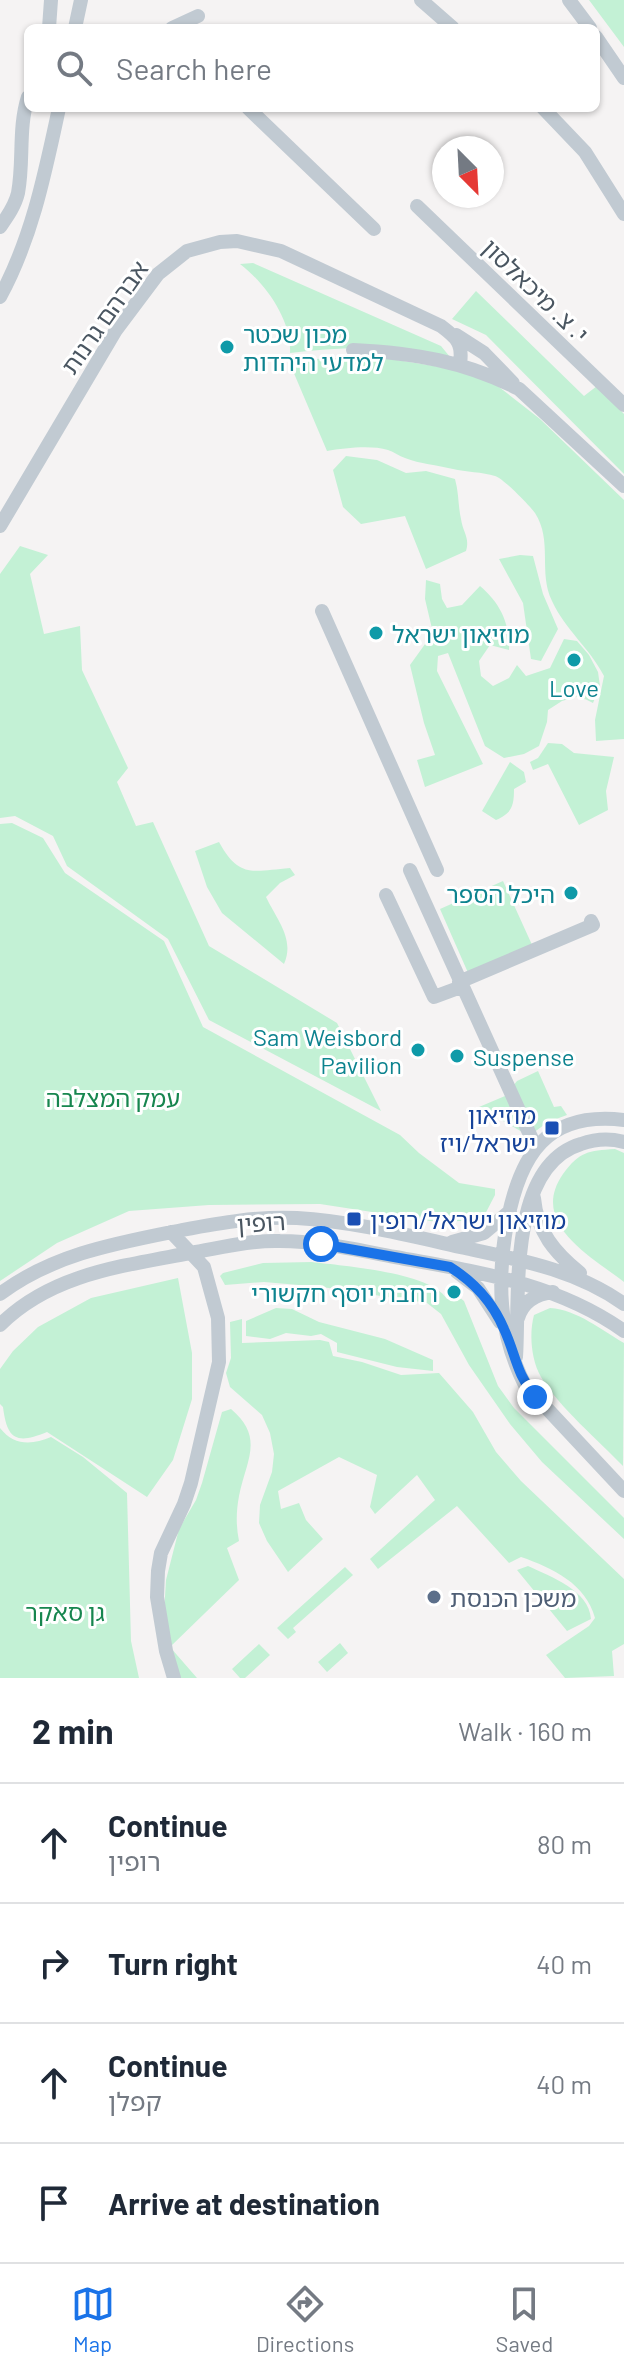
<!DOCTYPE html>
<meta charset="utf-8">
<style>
:root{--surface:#fff;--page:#f2f2f3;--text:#1f2937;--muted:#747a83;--line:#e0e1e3;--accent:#1a73e8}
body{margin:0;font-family:Barlow,"Noto Sans Hebrew",sans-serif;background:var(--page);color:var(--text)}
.compass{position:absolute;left:432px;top:136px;width:72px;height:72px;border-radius:50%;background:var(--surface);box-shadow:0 2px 6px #0004;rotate:156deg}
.stop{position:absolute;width:24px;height:24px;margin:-18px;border:6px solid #1a73e8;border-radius:50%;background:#fff}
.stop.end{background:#1a73e8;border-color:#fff;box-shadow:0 2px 8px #0008}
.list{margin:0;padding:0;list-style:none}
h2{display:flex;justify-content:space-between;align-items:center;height:104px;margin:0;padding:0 32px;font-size:34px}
h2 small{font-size:26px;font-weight:400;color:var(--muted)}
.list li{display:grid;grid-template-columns:52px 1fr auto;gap:24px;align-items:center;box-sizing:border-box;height:120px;padding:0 32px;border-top:2px solid var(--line)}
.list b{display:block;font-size:30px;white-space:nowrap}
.list p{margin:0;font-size:26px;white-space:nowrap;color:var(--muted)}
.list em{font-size:26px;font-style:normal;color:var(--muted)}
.icon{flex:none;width:44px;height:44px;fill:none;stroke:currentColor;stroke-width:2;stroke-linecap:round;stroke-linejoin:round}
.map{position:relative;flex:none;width:624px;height:1678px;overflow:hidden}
.search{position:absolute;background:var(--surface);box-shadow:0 2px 6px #0004;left:24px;right:24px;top:24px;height:88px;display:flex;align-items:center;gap:20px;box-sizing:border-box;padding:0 28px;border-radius:12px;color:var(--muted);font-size:30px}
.sheet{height:584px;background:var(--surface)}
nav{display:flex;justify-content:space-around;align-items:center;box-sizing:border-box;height:112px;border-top:2px solid var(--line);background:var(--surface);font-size:22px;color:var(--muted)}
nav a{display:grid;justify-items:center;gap:4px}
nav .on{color:var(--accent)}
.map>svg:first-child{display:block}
.green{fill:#c3f1d5}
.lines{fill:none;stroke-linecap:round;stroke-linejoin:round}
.minor{stroke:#c1cad2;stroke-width:14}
.route{stroke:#1a73e8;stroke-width:10}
.culture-dot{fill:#0f9aa8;stroke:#fff;stroke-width:3}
.transit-dot{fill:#1a4fb4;stroke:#fff;stroke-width:3}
.service-dot{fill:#5c6f8a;stroke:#fff;stroke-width:3}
.labels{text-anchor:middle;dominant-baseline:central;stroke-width:6;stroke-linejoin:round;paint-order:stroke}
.street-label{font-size:24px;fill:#4a5661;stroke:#fff}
.culture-label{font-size:24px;fill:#0d838f;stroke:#fff;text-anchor:start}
.park-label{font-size:24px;fill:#17864f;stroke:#fff}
.transit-label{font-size:24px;fill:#164399;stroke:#fff;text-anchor:end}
.service-label{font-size:24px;fill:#4e5e75;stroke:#fff;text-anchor:start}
</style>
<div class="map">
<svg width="624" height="1678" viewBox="0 0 624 1678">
<rect width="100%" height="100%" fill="#f5f3f3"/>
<path class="green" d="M589,0H624V47Z
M253,263L441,346L450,357C396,346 344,346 290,353C292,320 265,283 240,264Z
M476,291L584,396L597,386L624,414V474L486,335L452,319Z
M372,356L459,370L494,383L540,419L624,500V739L596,741L595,720L604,676C589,647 566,631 552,601C538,572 553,541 535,513C529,505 503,478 495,476C483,472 465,472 453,469C437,465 420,464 405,458C399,456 394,452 388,450C371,445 345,448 327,451L290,364L316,359Z
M346,456L377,460L406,473L426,471L455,479C459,493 458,506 461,519C463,533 470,537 466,551L426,569L405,516L361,524L343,507L333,470Z
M20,546L48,555L30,574L44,634L80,626L82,670L128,768L117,782L136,826L153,822L209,946L337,1023L381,1111L209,1020L168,939L67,866L53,836L15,816L0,818V574Z
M520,555L533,556L543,594L558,629L541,661L531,659L523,603L499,559Z
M426,580L440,584L442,599L447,608L462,605L480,586C500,603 510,623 509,650L490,645L479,661L481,676L493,686L509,678L517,665L526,676L550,668L564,639L577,641L589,655L598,672L600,686L593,703L579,696L562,701L548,710L547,722L539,746L524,754L504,758L485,746L448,653L438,656L437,671L483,764L425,787L417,760L435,755L424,723L410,665L433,633L425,599Z
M548,743L562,744L574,753L614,757L606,791L608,810L579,825L548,764L533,770L530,762L538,758Z
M510,762L524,772L526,782L514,789C514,806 512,813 496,820L482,811Z
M12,823L43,838L65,873L164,941L203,1027L400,1135L419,1153L459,1183L495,1189V1195L482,1220L437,1222L320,1204L209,1205L129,1211L57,1243L0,1281V824Z
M219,842C239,879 253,871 290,868L295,875L280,883L266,897C277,920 295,939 284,964L222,913L207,887L195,851Z
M503,881L533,947L469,975L440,909Z
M538,1071L554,1107L561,1106L567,1115L548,1122L529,1136L479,1107L505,1096L517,1081Z
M615,1149L624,1153V1282C590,1256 529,1223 563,1174C580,1151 588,1151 615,1149Z
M312,1262C343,1266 430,1272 447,1299L459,1297L464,1301L498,1386L514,1408L624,1518V1539L542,1462L510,1424L469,1365L441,1314L427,1303L322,1287L264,1282L225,1285L220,1276L223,1273L263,1263Z
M178,1278L192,1353V1399L173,1460L147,1497L47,1432C16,1445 7,1439 3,1407L0,1404V1369L13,1351L38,1327L91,1298Z
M276,1308L292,1309L319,1322L385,1339L433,1360V1371L397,1367L337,1352V1343L321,1334L311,1336L286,1333L270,1339L246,1336V1321Z
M550,1308C578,1310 601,1330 624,1343L623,1466C599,1441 559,1407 541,1377C531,1360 529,1333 534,1315Z
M242,1319V1343L320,1340L329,1342L333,1356L362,1362L401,1375L439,1373L473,1412L496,1452L521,1481L624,1579V1644L612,1651L614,1676L565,1678L546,1655L589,1626L595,1618C586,1584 553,1568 521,1557L509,1563L457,1506L378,1569L370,1559L435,1500L417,1475L375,1514L370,1507L377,1475L339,1457L278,1491L281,1509L299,1503L306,1520L323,1539L288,1572L267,1541L259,1523L260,1505L272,1472L274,1454L270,1433L262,1415L230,1387L226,1373L231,1358L230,1322Z
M231,1409C265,1438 246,1460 239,1496C236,1512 236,1526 239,1541L227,1548L239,1580L170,1647L197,1678H176L163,1630L166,1580L179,1529L196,1500L202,1483L222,1412Z
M0,1428C14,1446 32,1445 51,1437L83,1457L127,1493L131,1641L139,1678H0Z
M528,1566C551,1577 589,1590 591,1619L567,1631L517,1570Z
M345,1567L353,1575L293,1628L296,1632L288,1639L277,1628Z
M340,1643L348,1653L327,1672L318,1662Z
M259,1644L270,1655L245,1678H240L232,1669Z"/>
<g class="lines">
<path class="minor" d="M421,0L453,28
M569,0L590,28
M49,28L51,0
M75,28L81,0
M172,28L198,16
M596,37L624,78
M248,108L374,229
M543,108L585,152L624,214
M417,206L624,405
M0,227C7,217 15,206 18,193C24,161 18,128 28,97
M0,297C32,238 45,173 59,108
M456,335L484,353L513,383
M353,350C414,353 464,361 519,389L624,486
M0,526L116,330L158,274L187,251L220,242L237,241L281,251L441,326C457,338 463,343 460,364
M322,611L437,870
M410,870L536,1148
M386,895L434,997L461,987
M459,982L593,925L591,921
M624,1120C546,1111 520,1155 507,1223C497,1280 498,1332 525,1385L624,1491
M534,1198C537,1232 555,1253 580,1273
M171,1232L204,1267L218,1318L219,1362L191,1483L184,1504L161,1553L158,1571L157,1597L166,1651L174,1678
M452,1242L484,1233L510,1211
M457,1272L478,1288L500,1322
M0,1294C53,1254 117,1243 182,1230C220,1223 258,1216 297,1218C351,1221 411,1236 465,1248C521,1260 576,1270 624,1304
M518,1318C523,1301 536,1294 553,1292
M0,1325C51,1274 122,1266 190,1253C220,1248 250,1240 280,1241C319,1241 357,1250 395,1257C476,1272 555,1282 624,1331
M516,1357C520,1298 507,1166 581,1144C595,1139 610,1138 624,1142"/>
</g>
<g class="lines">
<path class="route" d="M321,1244L450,1267C474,1282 493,1303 504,1329C516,1355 516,1373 535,1397"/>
</g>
<g class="culture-dot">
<circle cx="227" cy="347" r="8"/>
<circle cx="376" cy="633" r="8"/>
<circle cx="574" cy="660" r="8"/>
<circle cx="571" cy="893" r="8"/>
<circle cx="418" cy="1050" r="8"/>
<circle cx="457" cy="1056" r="8"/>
<circle cx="454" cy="1292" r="8"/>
</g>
<g class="transit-dot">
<rect x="544" y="1120" width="16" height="16" rx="4"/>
<rect x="346" y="1211" width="16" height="16" rx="4"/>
</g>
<circle class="service-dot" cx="434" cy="1597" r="8"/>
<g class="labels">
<g class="street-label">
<text transform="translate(536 290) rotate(44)">י. צ. מיכאלסון</text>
<text transform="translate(104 317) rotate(-55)">אברהם גרנות</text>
<text transform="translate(261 1222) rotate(-4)">רופין</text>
</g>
<g class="culture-label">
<text x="243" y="333">מכון שכטר<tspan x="243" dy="28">למדעי היהדות</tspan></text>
<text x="392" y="633">מוזיאון ישראל</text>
<text x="574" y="687" text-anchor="middle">Love</text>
<text x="555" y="893" text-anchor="end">היכל הספר</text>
<text x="402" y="1036" text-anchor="end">Sam Weisbord<tspan x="402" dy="28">Pavilion</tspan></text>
<text x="473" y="1056">Suspense</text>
<text x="438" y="1292" text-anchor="end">רחבת יוסף חקשורי</text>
</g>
<g class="park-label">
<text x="113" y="1097">עמק המצלבה</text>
<text x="65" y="1611">גן סאקר</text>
</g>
<g class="transit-label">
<text x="536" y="1114">מוזיאון<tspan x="536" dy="28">ישראל/ויז</tspan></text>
<text x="370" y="1219" text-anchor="start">מוזיאון ישראל/רופין</text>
</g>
<g class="service-label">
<text x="450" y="1597">משכן הכנסת</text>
</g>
</g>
</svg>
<svg class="compass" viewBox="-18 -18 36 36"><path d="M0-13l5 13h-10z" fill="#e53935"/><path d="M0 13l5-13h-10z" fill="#747a83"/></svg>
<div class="stop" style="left:321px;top:1244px"></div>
<div class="stop end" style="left:535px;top:1397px"></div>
<div class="search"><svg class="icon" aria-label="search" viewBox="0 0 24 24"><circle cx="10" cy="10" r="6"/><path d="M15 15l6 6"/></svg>Search here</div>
</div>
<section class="sheet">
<h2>2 min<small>Walk · 160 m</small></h2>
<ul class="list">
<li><svg class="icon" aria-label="ahead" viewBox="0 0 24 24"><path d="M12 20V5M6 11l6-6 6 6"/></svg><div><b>Continue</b><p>רופין</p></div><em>80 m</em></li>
<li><svg class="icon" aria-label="right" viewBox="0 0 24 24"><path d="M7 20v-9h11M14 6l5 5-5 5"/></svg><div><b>Turn right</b></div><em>40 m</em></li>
<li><svg class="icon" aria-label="ahead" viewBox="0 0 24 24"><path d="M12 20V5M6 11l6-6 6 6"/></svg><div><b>Continue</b><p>קפלן</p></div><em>40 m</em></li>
<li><svg class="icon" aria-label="arrive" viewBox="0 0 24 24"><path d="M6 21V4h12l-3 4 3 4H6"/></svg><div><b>Arrive at destination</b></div></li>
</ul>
</section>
<nav>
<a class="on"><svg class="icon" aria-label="map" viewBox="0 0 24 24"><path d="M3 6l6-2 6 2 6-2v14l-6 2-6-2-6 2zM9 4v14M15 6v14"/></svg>Map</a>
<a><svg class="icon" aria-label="directions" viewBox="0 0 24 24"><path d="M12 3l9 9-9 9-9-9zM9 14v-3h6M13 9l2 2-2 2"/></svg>Directions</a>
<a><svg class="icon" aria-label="saved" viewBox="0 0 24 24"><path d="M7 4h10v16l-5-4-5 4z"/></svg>Saved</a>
</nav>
